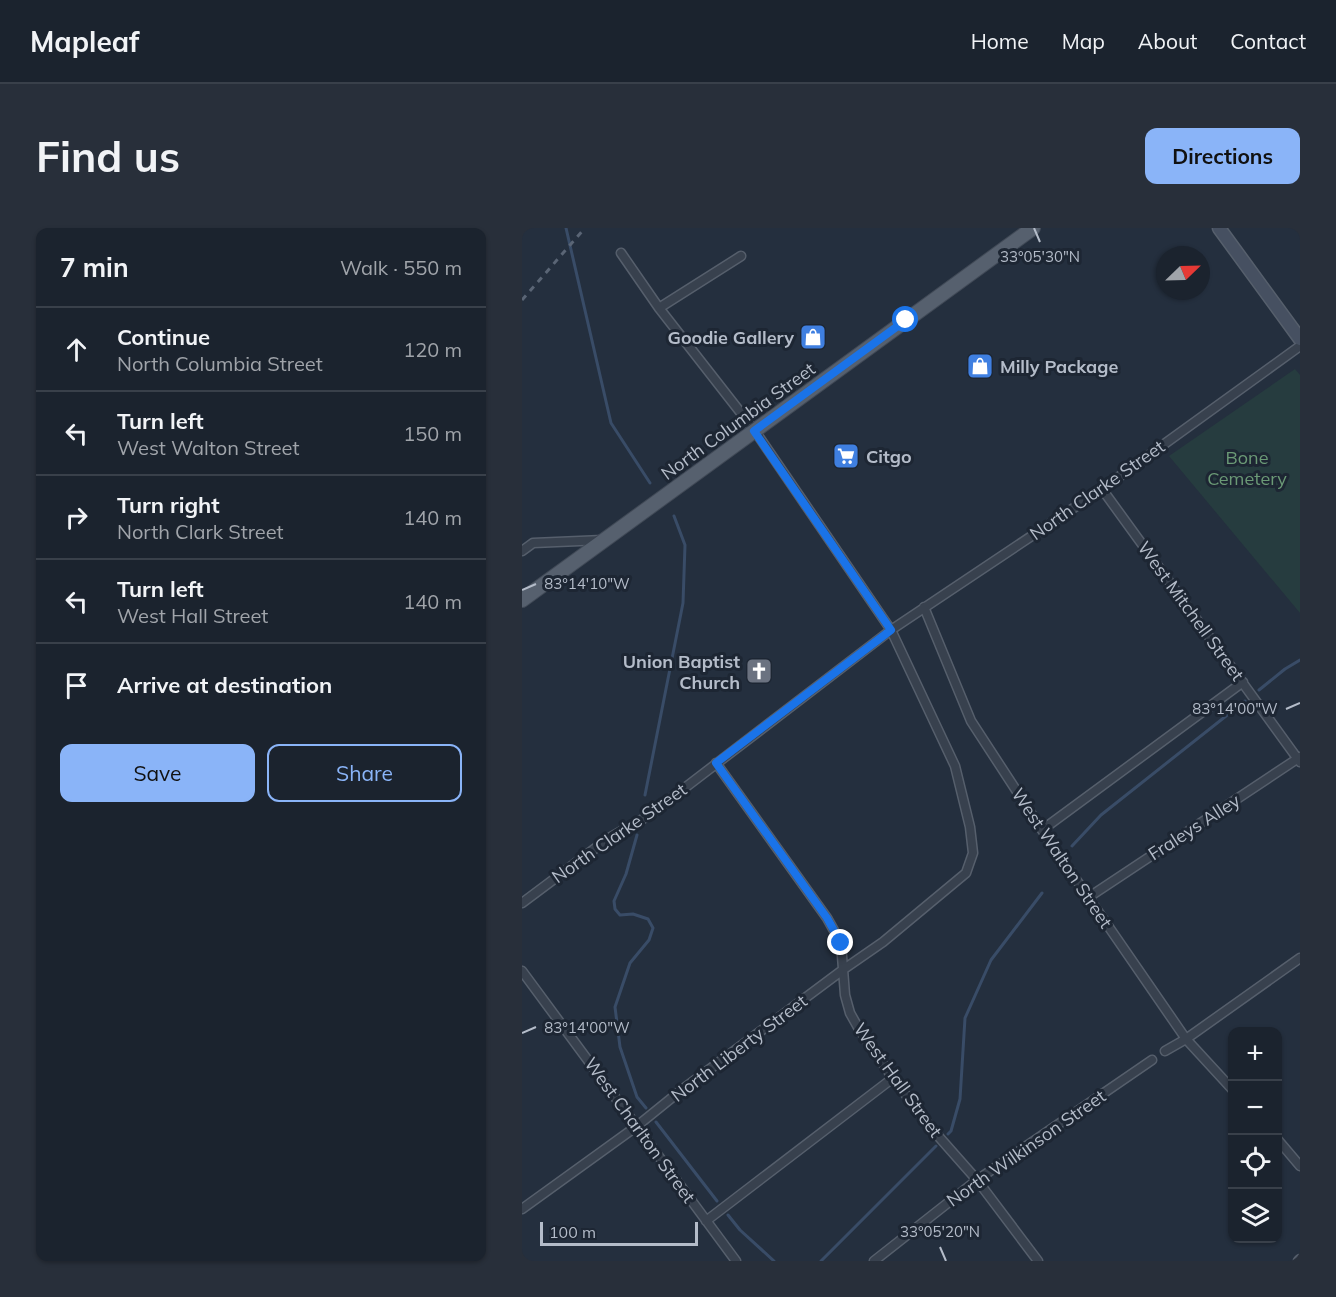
<!DOCTYPE html>
<meta charset="utf-8">
<style>
:root{--surface:#1b232e;--page:#282f3a;--text:#f1f3f6;--muted:#a0a4aa;--line:#39404a;--accent:#8ab4f8}
body{margin:0;font-family:Mulish,sans-serif;background:var(--page);color:var(--text)}
.controls{position:absolute;right:18px;bottom:18px;display:grid;overflow:hidden;border-radius:12px;box-shadow:0 2px 4px #0004}
.controls button{width:54px;height:54px;display:grid;place-items:center;padding:0;border:0;border-bottom:2px solid var(--line);background:var(--surface);color:var(--text);font:30px sans-serif}
.compass{position:absolute;left:634px;top:18px;width:54px;height:54px;border-radius:50%;background:var(--surface);box-shadow:0 2px 4px #0004;rotate:67deg}
.scale{position:absolute;left:18px;bottom:15px;width:158px;box-sizing:border-box;padding-left:6px;border:3px solid #b4bcc9;border-top:0;font-size:16px;line-height:21px;white-space:nowrap;color:#b4bcc9;-webkit-text-stroke:4px #1d2633;paint-order:stroke}
.stop{position:absolute;width:18px;height:18px;margin:-14px;border:4px solid #1a73e8;border-radius:50%;background:#fff}
.stop.end{background:#1a73e8;border-color:#fff;box-shadow:0 2px 6px #0008}
.list{margin:0;padding:0;list-style:none}
h2{display:flex;justify-content:space-between;align-items:center;height:78px;margin:0;padding:0 24px;font-size:26px}
h2 small{font-size:20px;font-weight:400;color:var(--muted)}
.list li{display:grid;grid-template-columns:39px 1fr auto;gap:18px;align-items:center;box-sizing:border-box;height:84px;padding:0 24px;border-top:2px solid var(--line)}
.list b{display:block;font-size:22px;white-space:nowrap}
.list p{margin:0;font-size:20px;white-space:nowrap;color:var(--muted)}
.list em{font-size:20px;font-style:normal;color:var(--muted)}
.actions{display:flex;gap:12px;padding:18px 24px}
.actions a{flex:1;padding:14px 0;border:2px solid var(--accent);border-radius:12px;text-align:center;font-size:21px;color:var(--accent)}
.actions .main{background:var(--accent);color:#111}
.icon{flex:none;width:33px;height:33px;fill:none;stroke:currentColor;stroke-width:2;stroke-linecap:round;stroke-linejoin:round}
.map{position:relative;flex:none;width:778px;height:1033px;overflow:hidden;border-radius:12px}
header{display:flex;align-items:center;gap:36px;box-sizing:border-box;height:84px;padding:0 30px;background:var(--surface);border-bottom:2px solid var(--line)}
header strong{font-size:28px}
nav{display:flex;gap:33px;margin-inline-start:auto;font-size:21px}
.intro{display:flex;align-items:center;justify-content:space-between;box-sizing:border-box;height:144px;padding:0 36px}
h1{margin:0;font-size:42px}
.button{padding:15px 27px;border-radius:12px;background:var(--accent);color:#111;font-size:21px;font-weight:700}
main{display:flex;gap:36px;padding:0 36px}
aside{flex:1;background:var(--surface);border-radius:12px;box-shadow:0 2px 4px #0004}
.map>svg:first-child{display:block}
.green{fill:#263c3f}
.lines{fill:none;stroke-linecap:round;stroke-linejoin:round}
.stream{stroke:#394c67;stroke-width:3}
.street-casing{stroke:#565f6c;stroke-width:11}
.secondary-casing{stroke:#565f6c;stroke-width:15}
.primary-casing{stroke:#414a57;stroke-width:16}
.street{stroke:#38414e;stroke-width:8}
.secondary{stroke:#465061;stroke-width:12}
.primary{stroke:#56606e;stroke-width:14}
.rail{stroke:#5a6575;stroke-width:3;stroke-dasharray:6 6;stroke-linecap:butt}
.route{stroke:#1a73e8;stroke-width:8}
.ticks{fill:none;stroke:#b4bcc9;stroke-width:2}
.labels{text-anchor:middle;dominant-baseline:central;stroke-width:6;stroke-linejoin:round;paint-order:stroke}
.poi-label{font-size:18px;font-weight:bold;fill:#b4bcc9;stroke:#1d2633;text-anchor:end}
.street-label{font-size:18px;fill:#b4bcc9;stroke:#1d2633}
.park-label{font-size:18px;fill:#6b9a76;stroke:#1d2633}
.ticks-label{font-size:15px;text-anchor:middle;fill:#b4bcc9;stroke:#1d2633;stroke-width:6;stroke-linejoin:round;paint-order:stroke}
</style>
<header>
<strong>Mapleaf</strong>
<nav><a>Home</a><a>Map</a><a>About</a><a>Contact</a></nav>
</header>
<div class="intro"><h1>Find us</h1><a class="button">Directions</a></div>
<main>
<aside>
<h2>7 min<small>Walk · 550 m</small></h2>
<ul class="list">
<li><svg class="icon" aria-label="ahead" viewBox="0 0 24 24"><path d="M12 20V5M6 11l6-6 6 6"/></svg><div><b>Continue</b><p>North Columbia Street</p></div><em>120 m</em></li>
<li><svg class="icon" aria-label="left" viewBox="0 0 24 24"><path d="M17 20v-9H6M10 6l-5 5 5 5"/></svg><div><b>Turn left</b><p>West Walton Street</p></div><em>150 m</em></li>
<li><svg class="icon" aria-label="right" viewBox="0 0 24 24"><path d="M7 20v-9h11M14 6l5 5-5 5"/></svg><div><b>Turn right</b><p>North Clark Street</p></div><em>140 m</em></li>
<li><svg class="icon" aria-label="left" viewBox="0 0 24 24"><path d="M17 20v-9H6M10 6l-5 5 5 5"/></svg><div><b>Turn left</b><p>West Hall Street</p></div><em>140 m</em></li>
<li><svg class="icon" aria-label="arrive" viewBox="0 0 24 24"><path d="M6 21V4h12l-3 4 3 4H6"/></svg><div><b>Arrive at destination</b></div></li>
</ul>
<div class="actions"><a class="main">Save</a><a>Share</a></div>
</aside>
<div class="map">
<svg width="778" height="1033" viewBox="0 0 778 1033">
<rect width="100%" height="100%" fill="#242f3e"/>
<path class="green" d="M773,141L778,147V385L647,228Z"/>
<g class="lines">
<path class="stream" d="M44,0L89,195L128,255
M737,462L763,441L778,432
M123,567L161,375L163,317L152,288
M115,607L104,646L92,673L93,681L98,687L111,686L126,691L131,700L127,712L108,735L93,779L98,819L115,869L124,880
M550,618L579,587L723,473
M134,894L195,973
M426,906L429,903L438,871L443,790L469,732L520,665
M206,987L218,1002L252,1033
M299,1033L414,918"/>
<defs>
<path id="street" d="M137,80L219,28
M580,261L778,534
M0,323L11,315L81,312
M402,379L449,493L520,602L664,811L710,861
M194,535L305,690L319,715L323,767L328,785L337,801L371,850L410,901L455,952L516,1033
M520,602L721,454
M567,669L778,529
M0,675L87,610L126,588L369,402L580,261L778,118
M0,743L214,1033
M643,823L664,811L778,730
M756,912L778,938
M0,981L115,898L157,864L322,741L361,714L444,645L451,625L448,599L433,538L369,402L233,203L137,80L99,25
M184,993L371,850
M352,1033L455,952L630,832
M776,1033L778,1031"/>
<path id="secondary" d="M697,0L778,111"/>
<path id="primary" d="M0,372L511,0"/>
</defs>
<use href="#street" class="street-casing"/>
<use href="#secondary" class="secondary-casing"/>
<use href="#primary" class="primary-casing"/>
<use href="#street" class="street"/>
<use href="#secondary" class="secondary"/>
<use href="#primary" class="primary"/>
<path class="rail" d="M0,72L63,0"/>
</g>
<g class="lines">
<path class="route" d="M319,715L305,690L194,535L369,402L232,203L384,92"/>
</g>
<path class="ticks" d="M512,0L518,14M0,362L14,356M764,481L778,475M0,805L14,799M418,1019L424,1033"/>
<defs>
<symbol id="shop-square" viewBox="-11 -11 22 22"><rect x="-9" y="-9" width="18" height="18" rx="4" fill="#3f7fe0" stroke="#1d2633"/><path d="M-5-2.5h2.3a2.7 3.5 0 0 1 5.4 0H5L5.5 6h-11ZM-1.5-2.5h3a1.5 2.3 0 0 0-3 0Z" fill="#fff"/></symbol>
<symbol id="supermarket-square" viewBox="-11 -11 22 22"><rect x="-9" y="-9" width="18" height="18" rx="4" fill="#3f7fe0" stroke="#1d2633"/><path d="M-6-5.5h2.5l.6 2H6L4.5 2H-2.5L-4.4-4H-6ZM-1.5 3.2a1.3 1.3 0 1 0 .1 0ZM3 3.2a1.3 1.3 0 1 0 .1 0Z" fill="#fff"/></symbol>
<symbol id="church-square" viewBox="-11 -11 22 22"><rect x="-9" y="-9" width="18" height="18" rx="4" fill="#6b7280" stroke="#1d2633"/><path d="M-1.2-6h2.4v3.5h3.3v2.4h-3.3V6h-2.4V-.1h-3.3v-2.4h3.3Z" fill="#fff"/></symbol>
</defs>
<g fill-rule="evenodd">
<use href="#shop-square" x="276" y="94" width="30" height="30"/>
<use href="#shop-square" x="443" y="123" width="30" height="30"/>
<use href="#supermarket-square" x="309" y="213" width="30" height="30"/>
<use href="#church-square" x="222" y="428" width="30" height="30"/>
</g>
<g class="labels">
<g class="poi-label">
<text x="272" y="109">Goodie Gallery</text>
<text x="478" y="138" text-anchor="start">Milly Package</text>
<text x="344" y="228" text-anchor="start">Citgo</text>
<text x="218" y="433">Union Baptist<tspan x="218" dy="21">Church</tspan></text>
</g>
<g class="street-label">
<text transform="translate(216 193) rotate(-36)">North Columbia Street</text>
<text transform="translate(575 262) rotate(-35)">North Clarke Street</text>
<text transform="translate(669 383) rotate(54)">West Mitchell Street</text>
<text transform="translate(672 599) rotate(-33)">Fraleys Alley</text>
<text transform="translate(97 605) rotate(-35)">North Clarke Street</text>
<text transform="translate(540 630) rotate(56)">West Walton Street</text>
<text transform="translate(217 820) rotate(-37)">North Liberty Street</text>
<text transform="translate(376 852) rotate(54)">West Hall Street</text>
<text transform="translate(118 902) rotate(54)">West Charlton Street</text>
<text transform="translate(504 920) rotate(-35)">North Wilkinson Street</text>
</g>
<g class="park-label">
<text x="725" y="229">Bone<tspan x="725" dy="21">Cemetery</tspan></text>
</g>
</g>
<g class="ticks-label">
<text x="518" y="34">33°05'30"N</text>
<text x="65" y="361">83°14'10"W</text>
<text x="713" y="486">83°14'00"W</text>
<text x="65" y="805">83°14'00"W</text>
<text x="418" y="1009">33°05'20"N</text>
</g>
</svg>
<div class="controls">
<button>+</button>
<button>−</button>
<button><svg class="icon" aria-label="locate" viewBox="0 0 24 24"><circle cx="12" cy="12" r="6"/><path d="M12 2v4M12 18v4M2 12h4M18 12h4"/></svg></button>
<button><svg class="icon" aria-label="layers" viewBox="0 0 24 24"><path d="M12 4l9 5-9 5-9-5zM3 14l9 5 9-5"/></svg></button>
</div>
<svg class="compass" viewBox="-18 -18 36 36"><path d="M0-13l5 13h-10z" fill="#e53935"/><path d="M0 13l5-13h-10z" fill="#a0a4aa"/></svg>
<div class="scale">100 m</div>
<div class="stop" style="left:384px;top:92px"></div>
<div class="stop end" style="left:319px;top:715px"></div>
</div>
</main>
